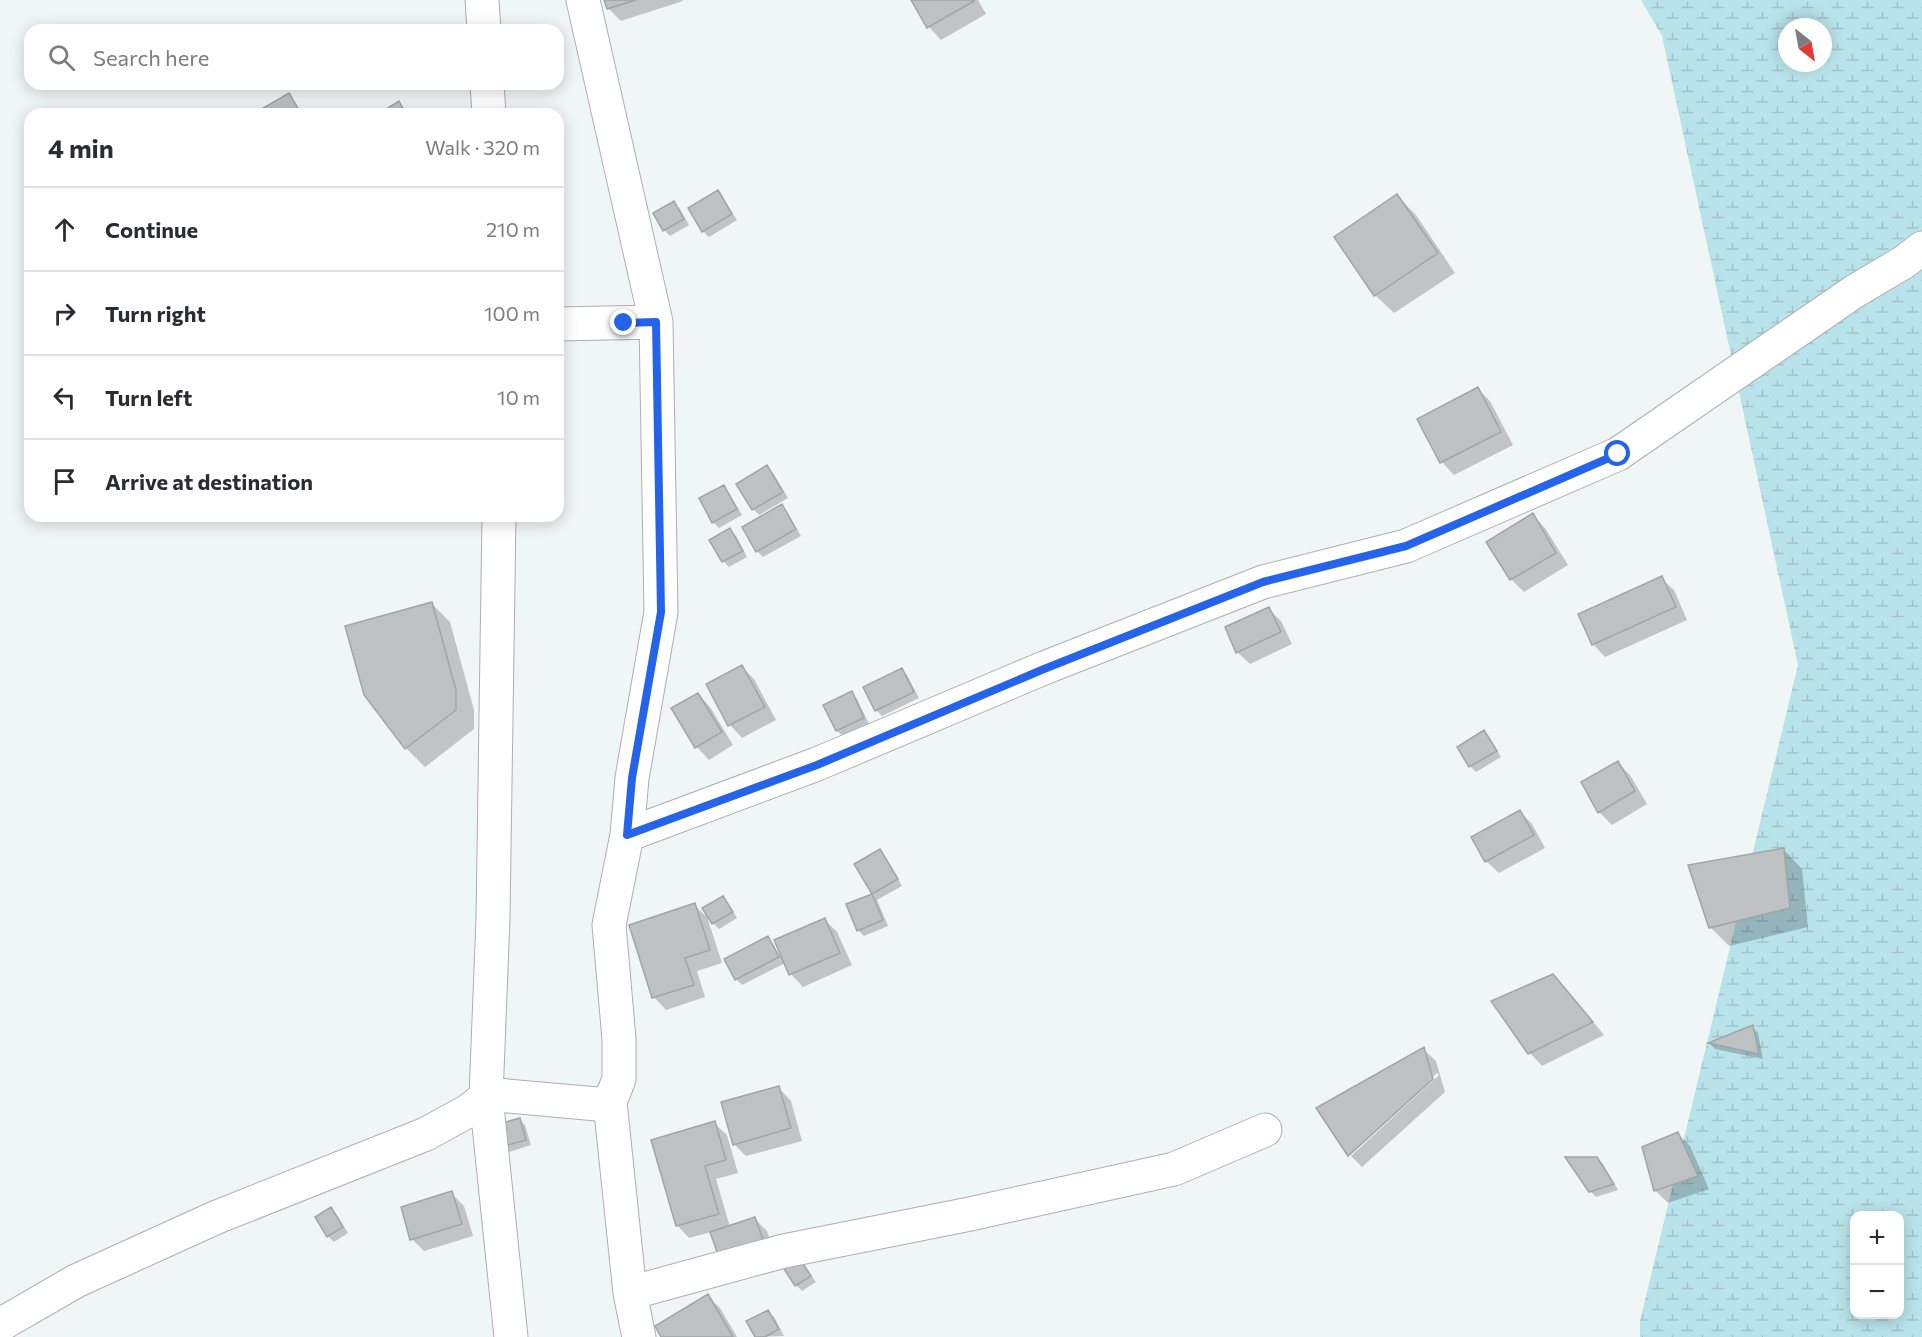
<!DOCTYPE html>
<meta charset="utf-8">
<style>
:root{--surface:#fff;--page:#f7f7f7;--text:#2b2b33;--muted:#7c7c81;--line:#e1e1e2}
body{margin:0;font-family:Commissioner,sans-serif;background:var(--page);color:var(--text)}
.controls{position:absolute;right:18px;bottom:18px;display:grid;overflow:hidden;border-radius:12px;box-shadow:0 3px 15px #0003}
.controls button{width:54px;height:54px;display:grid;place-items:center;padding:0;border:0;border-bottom:2px solid var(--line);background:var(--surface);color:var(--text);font:30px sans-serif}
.compass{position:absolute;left:1778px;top:18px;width:54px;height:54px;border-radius:50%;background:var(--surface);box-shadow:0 3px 15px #0003;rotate:149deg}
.stop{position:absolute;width:18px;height:18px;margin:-14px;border:4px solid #2563eb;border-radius:50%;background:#fff}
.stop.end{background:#2563eb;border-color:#fff;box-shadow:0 2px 6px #0008}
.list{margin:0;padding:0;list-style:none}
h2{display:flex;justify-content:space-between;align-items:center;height:78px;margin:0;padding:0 24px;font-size:26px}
h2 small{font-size:20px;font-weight:400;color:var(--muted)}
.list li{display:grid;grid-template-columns:39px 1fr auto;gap:18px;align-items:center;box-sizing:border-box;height:84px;padding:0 24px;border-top:2px solid var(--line)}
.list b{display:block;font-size:22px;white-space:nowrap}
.list em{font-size:20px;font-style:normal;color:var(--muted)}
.icon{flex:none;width:33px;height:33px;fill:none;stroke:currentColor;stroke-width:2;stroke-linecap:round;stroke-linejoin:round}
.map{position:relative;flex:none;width:1922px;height:1337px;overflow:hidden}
.search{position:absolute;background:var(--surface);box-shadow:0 3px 15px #0003;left:24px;top:24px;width:540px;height:66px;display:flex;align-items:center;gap:15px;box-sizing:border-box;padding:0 21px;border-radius:18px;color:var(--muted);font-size:22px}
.panel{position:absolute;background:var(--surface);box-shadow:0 3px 15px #0003;left:24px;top:108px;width:540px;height:414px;border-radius:18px}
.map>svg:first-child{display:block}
.wetland{fill:url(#wetland-marsh);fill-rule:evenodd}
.shadow{fill:#0003}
.building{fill:#bdc1c2;stroke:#a0a5a5;stroke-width:1.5}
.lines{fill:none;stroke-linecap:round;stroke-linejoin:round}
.minor-casing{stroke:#abafb0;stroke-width:35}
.minor{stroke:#fff;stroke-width:33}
.route{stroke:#2563eb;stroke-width:8}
</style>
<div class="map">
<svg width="1922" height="1337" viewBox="0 0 1922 1337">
<defs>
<pattern id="wetland-marsh" width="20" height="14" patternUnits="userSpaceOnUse" patternTransform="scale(1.5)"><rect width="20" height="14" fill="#b9e3ea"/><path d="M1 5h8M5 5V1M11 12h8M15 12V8" fill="none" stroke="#a0c3c9"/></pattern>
</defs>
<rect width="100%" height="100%" fill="#f0f5f6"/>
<path class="wetland" d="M1641,0H1922V1337H1640V1321L1798,665L1662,36ZM1787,27H1823V63H1787ZM1854,1216H1900V1314H1854Z"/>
<path class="shadow" d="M606,0H682L683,1L621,21L609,9Z
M913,0H978L986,14L941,40L929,27Z
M289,95L294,101L302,114H262Z
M717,192L723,198L737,220L709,237L703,231Z
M1397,196L1416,215L1455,273L1394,313L1375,295Z
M674,203L680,209L689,225L670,236L664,230Z
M1478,389L1490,401L1513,445L1454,475L1442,462Z
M767,467L773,473L788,498L759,515L753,509Z
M723,487L729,493L742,515L719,528L713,522Z
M782,506L787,512L801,536L763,557L757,551Z
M1533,515L1545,528L1568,565L1524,592L1511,579L1488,542Z
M730,530L736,536L747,557L729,567L723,561Z
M1661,578L1674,590L1687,620L1605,657L1593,644Z
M431,603L450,622L474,710V729L425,767L406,748Z
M1269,609L1281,621L1292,644L1250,664L1237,652Z
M742,667L754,679L776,720L742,738L730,725L708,685Z
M901,670L907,675L919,698L882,716L876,710Z
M851,693L857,699L869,724L843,736L837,731Z
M698,694L710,707L733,745L709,760L697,747L674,709Z
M1484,732L1490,738L1501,757L1476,772L1470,766Z
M1618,763L1630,775L1647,804L1612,825L1599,812Z
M1520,812L1532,824L1545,848L1499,873L1486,861Z
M1784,850L1802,869L1808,927L1729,946L1710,927Z
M879,851L885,856L902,886L877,900L888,926L864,936L858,930L848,905L874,895L856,864Z
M723,897L728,903L737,918L719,929L713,923Z
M694,905L707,917L722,963L697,971L705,997L666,1010L654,997Z
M825,920L837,932L852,965L803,987L791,974L785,963L742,985L736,979L767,938L773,944L780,956Z
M1553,976L1565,988L1604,1035L1542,1066L1530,1053Z
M1752,1027L1758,1033L1763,1059L1715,1049L1710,1044Z
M1423,1049L1436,1061L1445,1092L1362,1167L1351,1156L1439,1075L1437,1073L1350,1153V1155L1318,1109Z
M779,1088L791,1101L802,1141L746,1156L734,1144Z
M519,1120L525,1125L531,1145L509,1152L503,1146Z
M714,1123L727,1135L738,1173L716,1179L730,1227L754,1218L767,1231L777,1261L711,1232L689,1238L677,1225Z
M1678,1134L1690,1146L1709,1189L1668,1203L1655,1190Z
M1597,1158L1603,1164L1618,1190L1596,1197L1590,1191Z
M451,1193L464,1206L473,1236L424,1251L412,1239Z
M331,1209L337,1215L348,1233L334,1242L328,1236Z
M800,1260L816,1282L802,1291L796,1285Z
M707,1296L720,1308L737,1337H663Z
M768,1312L774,1317L784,1336L756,1337Z"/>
<path class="building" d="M604,0H636L607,9Z
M911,0H974V1L927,28Z
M289,93L299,110L293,114H260L258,111Z
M399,101L406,114H378Z
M718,190L732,214L702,232L688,208Z
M1397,194L1438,253L1374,296L1334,237Z
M674,201L684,219L663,231L653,213Z
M1478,387L1501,432L1440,463L1417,419Z
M767,465L783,492L752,510L736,484Z
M724,485L737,509L712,523L699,498Z
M782,504L796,529L756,552L742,527Z
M1533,513L1556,553L1510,580L1486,542Z
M730,528L743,551L722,562L709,540Z
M1662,576L1676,607L1592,645L1578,614Z
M432,602L456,690V710L405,749L364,695L345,626Z
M1269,607L1281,632L1236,653L1225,627Z
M742,665L765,707L728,726L706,684Z
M902,668L914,692L875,711L863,687Z
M852,691L864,718L836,731L823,705Z
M698,693L722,732L695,748L671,708Z
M1484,730L1497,751L1469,767L1457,747Z
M1618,761L1635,791L1598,813L1581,782Z
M1520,810L1534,835L1485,862L1471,837Z
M1784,848L1790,908L1709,928L1688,865Z
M880,849L898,879L872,894L854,864Z
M872,894L883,920L857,931L846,904Z
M723,896L733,912L712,924L702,908Z
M695,903L710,950L685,958L694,985L652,998L629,925Z
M825,918L840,953L789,975L774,940Z
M768,936L779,957L735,980L724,959Z
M1553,974L1593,1022L1528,1054L1491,1001Z
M1753,1025L1759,1054L1708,1043Z
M1424,1047L1433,1079L1348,1156L1316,1108Z
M779,1086L791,1128L733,1145L721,1102Z
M520,1118L526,1140L501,1147L495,1125Z
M715,1121L726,1160L705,1166L719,1214L676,1226L651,1140Z
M1678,1132L1698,1176L1654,1191L1642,1147Z
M1565,1157H1597L1614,1184L1589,1192Z
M452,1191L462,1224L410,1240L401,1207Z
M331,1207L343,1227L327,1237L315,1217Z
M755,1217L766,1248L721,1263L710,1232Z
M800,1259L811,1276L795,1286L784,1269Z
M708,1294L733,1337H661L655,1326Z
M768,1310L779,1329L765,1337H755L746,1321Z"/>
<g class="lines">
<defs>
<path id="minor" d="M482,0L484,30
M583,0L656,322L661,612L632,778L627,835
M487,84L489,114
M558,324L656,322
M499,516L493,918L486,1097L511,1337
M610,1102L630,1293L639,1337
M630,1293L784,1251L970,1214L1174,1169L1265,1130
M0,1325L76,1281L217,1217L426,1134L468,1111L486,1097L497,1095L597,1104L610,1102L619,1079V1039L609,925L627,835L817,764L1044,668L1263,582L1406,546L1618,454L1855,291L1904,262L1922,248"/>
</defs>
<use href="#minor" class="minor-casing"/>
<use href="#minor" class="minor"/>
</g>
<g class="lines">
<path class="route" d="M624,323L656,322L661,612L632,778L627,835L817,765L1044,669L1263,582L1406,546L1618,454"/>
</g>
</svg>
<div class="controls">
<button>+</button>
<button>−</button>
</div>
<svg class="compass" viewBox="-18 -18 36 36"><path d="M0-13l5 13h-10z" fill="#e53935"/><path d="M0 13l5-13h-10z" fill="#7c7c81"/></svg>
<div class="stop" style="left:1618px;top:454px"></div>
<div class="stop end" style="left:624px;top:323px"></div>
<div class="search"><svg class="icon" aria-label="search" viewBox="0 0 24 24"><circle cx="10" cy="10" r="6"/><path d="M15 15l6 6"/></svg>Search here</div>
<section class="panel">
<h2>4 min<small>Walk · 320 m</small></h2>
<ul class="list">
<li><svg class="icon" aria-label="ahead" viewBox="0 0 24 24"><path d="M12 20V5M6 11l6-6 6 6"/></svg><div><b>Continue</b></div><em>210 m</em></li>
<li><svg class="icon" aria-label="right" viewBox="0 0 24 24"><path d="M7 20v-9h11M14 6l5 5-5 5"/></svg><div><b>Turn right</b></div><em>100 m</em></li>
<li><svg class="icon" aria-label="left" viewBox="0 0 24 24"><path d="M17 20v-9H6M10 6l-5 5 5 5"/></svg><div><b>Turn left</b></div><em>10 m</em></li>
<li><svg class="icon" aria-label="arrive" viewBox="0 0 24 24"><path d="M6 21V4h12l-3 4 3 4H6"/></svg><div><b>Arrive at destination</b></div></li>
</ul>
</section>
</div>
